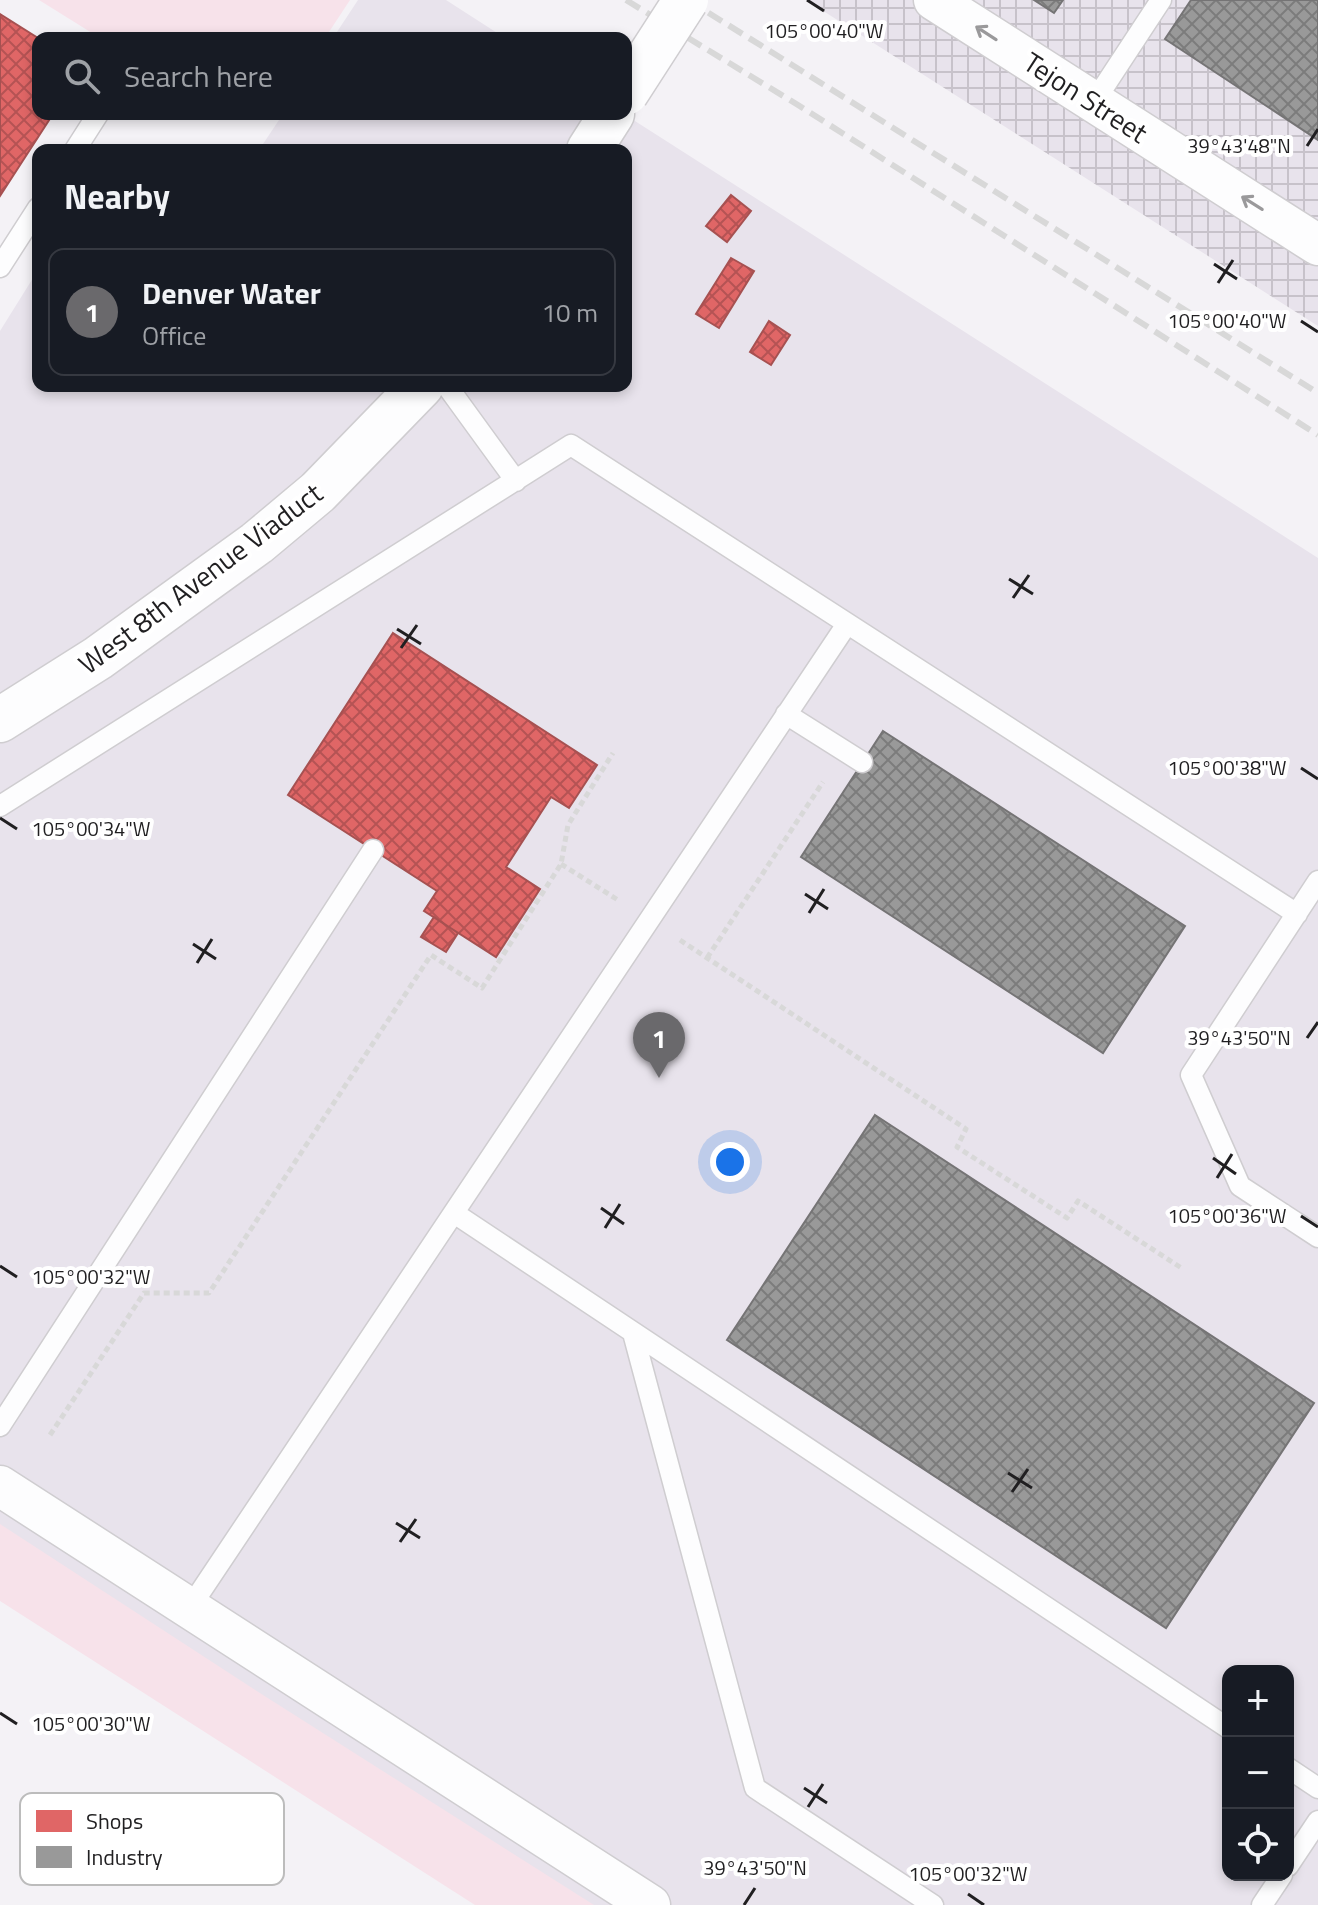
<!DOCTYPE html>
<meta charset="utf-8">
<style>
:root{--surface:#171b24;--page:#20242c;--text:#f1f3f6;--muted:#9ea1a6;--line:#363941;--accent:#6a696c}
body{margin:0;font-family:"Titillium Web",sans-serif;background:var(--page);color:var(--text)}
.controls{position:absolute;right:24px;bottom:24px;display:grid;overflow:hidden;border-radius:16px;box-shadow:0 4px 12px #0003}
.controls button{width:72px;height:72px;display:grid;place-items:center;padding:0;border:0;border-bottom:2px solid var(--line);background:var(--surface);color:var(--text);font:40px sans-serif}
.you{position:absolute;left:730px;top:1162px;width:28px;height:28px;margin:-20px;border:6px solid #fff;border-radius:50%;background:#1a73e8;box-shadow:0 0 0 12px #1a73e833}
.badge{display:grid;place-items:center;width:52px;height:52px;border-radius:50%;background:var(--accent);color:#fff;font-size:26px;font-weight:700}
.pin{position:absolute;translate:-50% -66px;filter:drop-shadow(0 2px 4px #0008)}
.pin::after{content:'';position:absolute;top:42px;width:28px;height:24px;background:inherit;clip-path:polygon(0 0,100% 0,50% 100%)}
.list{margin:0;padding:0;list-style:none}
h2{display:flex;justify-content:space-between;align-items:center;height:104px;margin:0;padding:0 32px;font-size:34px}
h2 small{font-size:26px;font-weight:400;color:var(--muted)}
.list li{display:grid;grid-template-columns:52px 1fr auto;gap:24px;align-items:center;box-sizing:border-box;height:128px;margin:0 16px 16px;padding:0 16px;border:2px solid var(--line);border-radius:16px}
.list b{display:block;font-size:30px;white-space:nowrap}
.list p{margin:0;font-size:26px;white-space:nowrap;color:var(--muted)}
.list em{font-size:26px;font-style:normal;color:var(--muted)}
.icon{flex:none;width:44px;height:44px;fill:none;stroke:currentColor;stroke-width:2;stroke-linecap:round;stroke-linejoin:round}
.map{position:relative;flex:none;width:1318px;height:1905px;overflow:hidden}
.search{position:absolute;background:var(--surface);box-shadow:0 4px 12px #0003;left:32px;top:32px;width:600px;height:88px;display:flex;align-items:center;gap:20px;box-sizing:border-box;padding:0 28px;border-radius:16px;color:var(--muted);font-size:30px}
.panel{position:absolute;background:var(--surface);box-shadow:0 4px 12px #0003;left:32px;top:144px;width:600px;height:248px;border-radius:16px}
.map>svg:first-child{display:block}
.built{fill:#e8e3ec;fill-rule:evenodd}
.industrial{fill:url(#industrial-grid)}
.green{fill:#f7e2ea}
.shops{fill:url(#shops-cross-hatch);stroke:#a65151;stroke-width:2}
.industry{fill:url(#industry-cross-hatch);stroke:#757475;stroke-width:2}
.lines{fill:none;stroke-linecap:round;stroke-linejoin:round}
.lane-casing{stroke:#cfcdd0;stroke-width:23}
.street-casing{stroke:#cfcdd0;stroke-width:43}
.secondary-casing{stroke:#cfcdd0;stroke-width:47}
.path{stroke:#d8d8d8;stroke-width:5;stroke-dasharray:6 4;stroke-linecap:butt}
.lane{stroke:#fdfdfe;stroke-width:20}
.street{stroke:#fdfdfe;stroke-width:40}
.secondary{stroke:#fdfdfe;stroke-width:44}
.rail{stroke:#d8d8d8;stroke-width:6;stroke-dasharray:16 8;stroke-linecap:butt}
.secondary-bridge-casing{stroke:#cfcdd0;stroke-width:47;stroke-linecap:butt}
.secondary-bridge{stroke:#fdfdfe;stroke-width:44}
.oneway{stroke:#9a999b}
.ticks{fill:none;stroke:#201f21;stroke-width:3}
.labels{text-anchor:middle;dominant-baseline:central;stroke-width:8;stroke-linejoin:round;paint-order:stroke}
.street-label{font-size:28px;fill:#201f21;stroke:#fff}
.key{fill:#fff;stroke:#bcbcbc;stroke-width:2}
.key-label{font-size:22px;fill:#201f21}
.ticks-label{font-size:20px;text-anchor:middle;fill:#201f21;stroke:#fff;stroke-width:8;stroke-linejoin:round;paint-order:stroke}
</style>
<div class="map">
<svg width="1318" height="1905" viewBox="0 0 1318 1905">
<defs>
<pattern id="industrial-grid" width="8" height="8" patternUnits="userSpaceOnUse" patternTransform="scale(2)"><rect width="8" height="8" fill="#e8e3ec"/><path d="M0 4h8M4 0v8" fill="none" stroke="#c7c2ca"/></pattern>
<pattern id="shops-cross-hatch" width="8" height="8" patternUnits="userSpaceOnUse" patternTransform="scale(2)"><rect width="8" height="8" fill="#e06666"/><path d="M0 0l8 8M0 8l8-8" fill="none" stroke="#b55354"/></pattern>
<pattern id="industry-cross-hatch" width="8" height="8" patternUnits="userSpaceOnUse" patternTransform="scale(2)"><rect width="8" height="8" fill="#999"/><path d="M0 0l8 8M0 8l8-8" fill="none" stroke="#7c7c7c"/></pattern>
</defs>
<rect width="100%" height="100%" fill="#f4f2f6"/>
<path class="built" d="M358,0H446L505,38H333Z
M283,114H624L1318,558V1905H481L0,1599V331L38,270V386H626V150H259ZM1228,1671H1288V1875H1228Z"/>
<path class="industrial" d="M806,0H1318V326Z"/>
<path class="green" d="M39,0H350L325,38H100Z
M0,1524L263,1695L594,1905H475L0,1601Z"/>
<path class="shops" d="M0,14L38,38V114H53L0,196Z
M731,195L751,211L727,242L706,226Z
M731,258L754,271L719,328L696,314Z
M769,321L790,335L771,365L750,352Z
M393,633L597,765L569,808L551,797L506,867L540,889L496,957L424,911L437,891L288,795Z
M434,917L458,933L446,952L421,937Z"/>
<path class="industry" d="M1034,0H1063L1054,13Z
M1191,0H1318V140L1165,39Z
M883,731L1185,926L1103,1053L801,857Z
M875,1115L1314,1403L1166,1628L727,1340Z"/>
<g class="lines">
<defs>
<path id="lane" d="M1094,102L1161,0
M75,150L98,114
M0,267L38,208
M447,386L516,481
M786,714L862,762
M0,806L571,445L1297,914
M1318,881L1191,1075L1240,1186L1318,1237
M454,1213L1228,1728
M633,1333L755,1788L933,1905
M0,1426L373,850
M189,1609L847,624
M1288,1768L1318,1788
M1288,1866L1318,1821
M1262,1905L1282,1875"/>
<path id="street" d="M934,0L1318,245
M0,1486L650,1905"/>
<path id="secondary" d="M589,150L612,114
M0,720L98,658L257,543L318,492L421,386"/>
</defs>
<use href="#lane" class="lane-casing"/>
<use href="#street" class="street-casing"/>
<use href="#secondary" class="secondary-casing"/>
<path class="path" d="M561,864L618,900
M680,940L966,1129L957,1147L1067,1218L1078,1201L1183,1269
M707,958L823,782
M50,1435L144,1293H209L431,955L482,988L561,864L568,825L613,753"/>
<use href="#lane" class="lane"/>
<use href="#street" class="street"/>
<use href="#secondary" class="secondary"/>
<path class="rail" d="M626,0L798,105L1318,435
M688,0L1318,393"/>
<defs>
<path id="secondary-bridge" d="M626,93L686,0"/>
</defs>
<use href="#secondary-bridge" class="secondary-bridge-casing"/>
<use href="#secondary-bridge" class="secondary-bridge"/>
</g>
<defs><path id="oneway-shaft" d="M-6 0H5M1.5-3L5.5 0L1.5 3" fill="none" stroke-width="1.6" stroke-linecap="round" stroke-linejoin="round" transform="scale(2)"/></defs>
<g class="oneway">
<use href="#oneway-shaft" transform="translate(986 33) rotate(-147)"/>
<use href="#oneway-shaft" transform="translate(1252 203) rotate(-148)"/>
</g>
<path class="ticks" d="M807,0L824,11M1307,146L1318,129M1214,264L1237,279M1218,283L1233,260M1301,321L1318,332M1009,579L1033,594M1013,598L1029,575M397,629L421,644M401,648L417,625M1301,768L1318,779M0,818L17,829M805,894L828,909M809,913L824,889M193,944L216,959M197,963L212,939M1307,1038L1318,1022M1213,1158L1236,1174M1217,1178L1232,1154M601,1208L624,1224M1301,1216L1318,1227M605,1228L620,1204M0,1266L17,1277M1008,1473L1032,1488M1012,1492L1028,1469M396,1523L420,1538M400,1542L416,1519M0,1713L17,1724M804,1788L827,1803M808,1807L823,1784M968,1894L984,1905M744,1905L755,1888"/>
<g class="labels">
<g class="street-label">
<text transform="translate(1086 97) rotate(33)">Tejon Street</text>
<text transform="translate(200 578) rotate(-37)">West 8th Avenue Viaduct</text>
</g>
</g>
<rect x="20" y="1793" width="264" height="92" rx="12" class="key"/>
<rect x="36" y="1810" width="36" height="22" fill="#e06666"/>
<rect x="36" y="1846" width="36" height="22" fill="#999"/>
<g class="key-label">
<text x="86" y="1829">Shops</text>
<text x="86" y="1865">Industry</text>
</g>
<g class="ticks-label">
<text x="824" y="38">105°00'40"W</text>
<text x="1239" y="153">39°43'48"N</text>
<text x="1227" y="328">105°00'40"W</text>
<text x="1227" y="775">105°00'38"W</text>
<text x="91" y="836">105°00'34"W</text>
<text x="1239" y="1045">39°43'50"N</text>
<text x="1227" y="1223">105°00'36"W</text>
<text x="91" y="1284">105°00'32"W</text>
<text x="91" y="1731">105°00'30"W</text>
<text x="755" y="1875">39°43'50"N</text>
<text x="968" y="1881">105°00'32"W</text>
</g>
</svg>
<div class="controls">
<button>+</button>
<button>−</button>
<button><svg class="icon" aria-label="locate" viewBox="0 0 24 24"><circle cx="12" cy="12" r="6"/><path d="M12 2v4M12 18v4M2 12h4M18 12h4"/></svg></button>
</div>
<div class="you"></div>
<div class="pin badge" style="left:659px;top:1078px">1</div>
<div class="search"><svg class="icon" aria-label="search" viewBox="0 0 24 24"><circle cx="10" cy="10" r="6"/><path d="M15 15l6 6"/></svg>Search here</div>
<section class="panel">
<h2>Nearby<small></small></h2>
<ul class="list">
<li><span class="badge">1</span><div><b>Denver Water</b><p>Office</p></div><em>10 m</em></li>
</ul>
</section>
</div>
